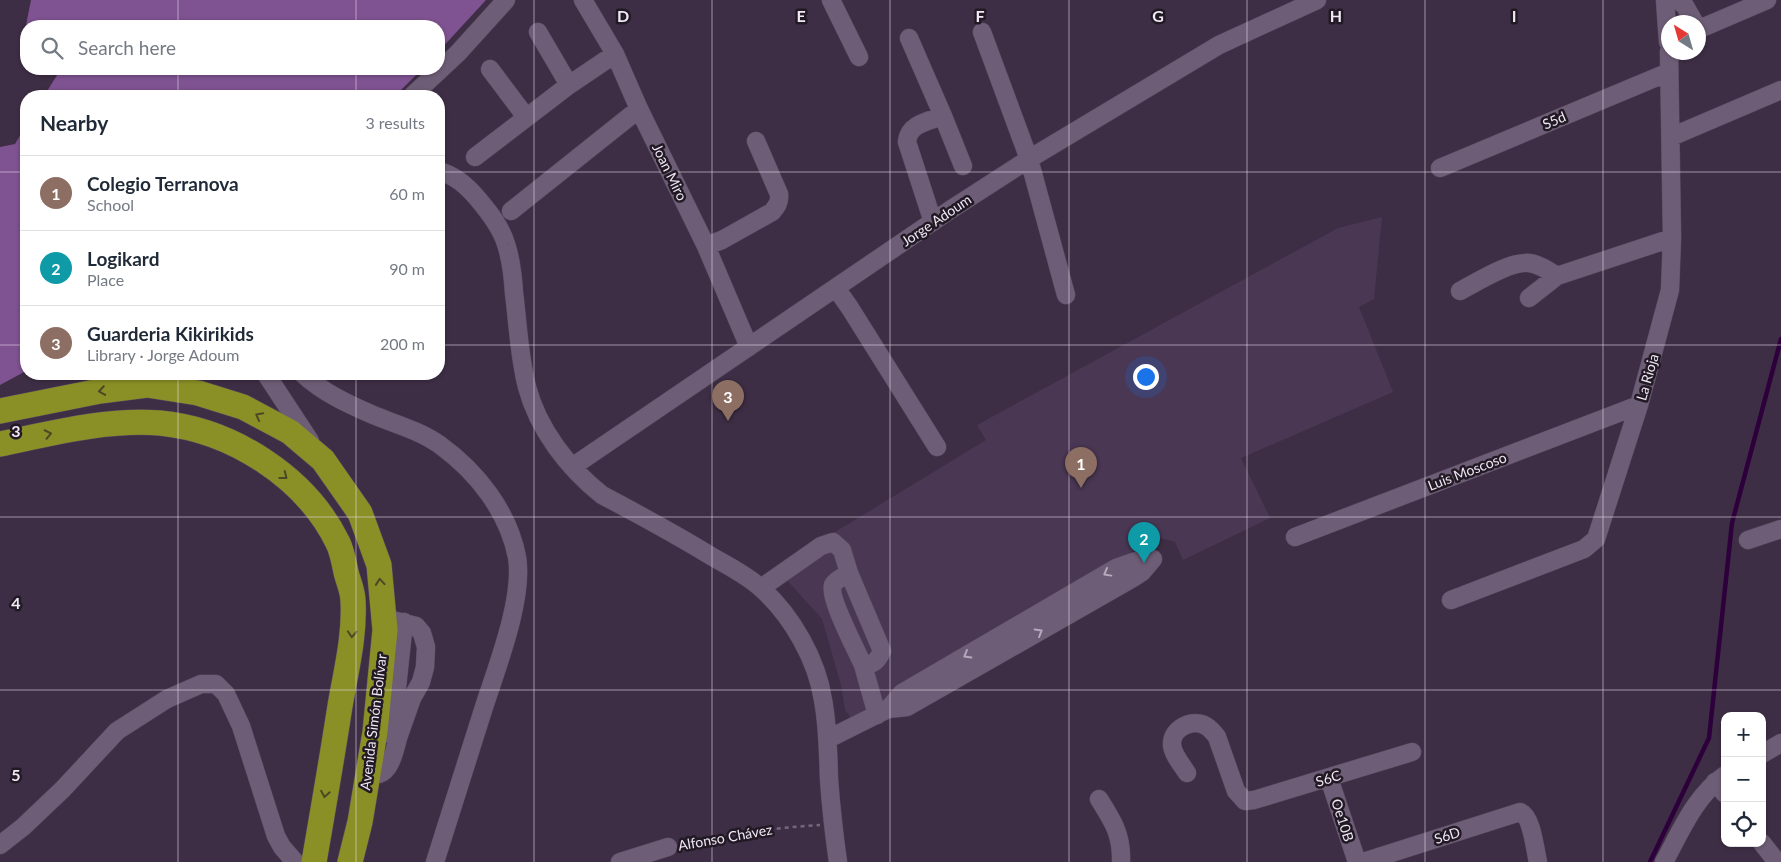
<!DOCTYPE html>
<meta charset="utf-8">
<style>
:root{--surface:#fff;--page:#f6f6f7;--text:#1f2937;--muted:#747a83;--line:#e0e1e3;--accent:#111827}
body{margin:0;font-family:Lato,sans-serif;background:var(--page);color:var(--text)}
.controls{position:absolute;right:15px;bottom:15px;display:grid;overflow:hidden;border-radius:10px;box-shadow:0 1px 4px #0004}
.controls button{width:45px;height:45px;display:grid;place-items:center;padding:0;border:0;border-bottom:1px solid var(--line);background:var(--surface);color:var(--text);font:25px sans-serif}
.compass{position:absolute;left:1661px;top:15px;width:45px;height:45px;border-radius:50%;background:var(--surface);box-shadow:0 1px 4px #0004;rotate:323deg}
.you{position:absolute;left:1145px;top:376px;width:18px;height:18px;margin:-12px;border:4px solid #fff;border-radius:50%;background:#1a73e8;box-shadow:0 0 0 8px #1a73e833}
.badge{display:grid;place-items:center;width:32px;height:32px;border-radius:50%;background:var(--accent);color:#fff;font-size:16px;font-weight:700}
.pin{position:absolute;translate:-50% -41px;filter:drop-shadow(0 1px 2px #0008)}
.pin::after{content:'';position:absolute;top:26px;width:18px;height:15px;background:inherit;clip-path:polygon(0 0,100% 0,50% 100%)}
.list{margin:0;padding:0;list-style:none}
h2{display:flex;justify-content:space-between;align-items:center;height:65px;margin:0;padding:0 20px;font-size:21px}
h2 small{font-size:16px;font-weight:400;color:var(--muted)}
.list li{display:grid;grid-template-columns:32px 1fr auto;gap:15px;align-items:center;box-sizing:border-box;height:75px;padding:0 20px;border-top:1px solid var(--line)}
.list b{display:block;font-size:19px;white-space:nowrap}
.list p{margin:0;font-size:16px;white-space:nowrap;color:var(--muted)}
.list em{font-size:16px;font-style:normal;color:var(--muted)}
.icon{flex:none;width:28px;height:28px;fill:none;stroke:currentColor;stroke-width:2;stroke-linecap:round;stroke-linejoin:round}
.map{position:relative;flex:none;width:1781px;height:862px;overflow:hidden}
.search{position:absolute;background:var(--surface);box-shadow:0 1px 4px #0004;left:20px;top:20px;width:425px;height:55px;display:flex;align-items:center;gap:12px;box-sizing:border-box;padding:0 18px;border-radius:20px;color:var(--muted);font-size:19px}
.panel{position:absolute;background:var(--surface);box-shadow:0 1px 4px #0004;left:20px;top:90px;width:425px;height:290px;border-radius:20px}
.map>svg:first-child{display:block}
.built{fill:#4a3753}
.forest{fill:#7f5291}
.lines{fill:none;stroke-linecap:round;stroke-linejoin:round}
.stream{stroke:#2d003c;stroke-width:4.5}
.minor-casing{stroke:#5a4c60;stroke-width:19}
.highway-casing{stroke:#5a4c60;stroke-width:26}
.path{stroke:#75677b;stroke-width:2.5;stroke-dasharray:4 4;stroke-linecap:butt}
.minor{stroke:#6e5d76;stroke-width:18}
.highway{stroke:#8b9026;stroke-width:25}
.oneway{stroke:#4b4925}
.oneway2{stroke:#b6a9bc}
.grid{fill:none;stroke:#f1e7f5;stroke-width:1;stroke-opacity:0.55}
.labels{text-anchor:middle;dominant-baseline:central;stroke-width:5;stroke-linejoin:round;paint-order:stroke}
.street-label{font-size:14px;fill:#f1e7f5;stroke:#211a24}
.grid-label{font-size:16px;text-anchor:middle;font-weight:bold;fill:#f1e7f5;stroke:#211a24;stroke-width:5;stroke-linejoin:round;paint-order:stroke}
</style>
<div class="map">
<svg width="1781" height="862" viewBox="0 0 1781 862">
<rect width="100%" height="100%" fill="#3e2e45"/>
<path class="built" d="M1382,217L1374,299L1359,307L1393,392L1241,458L1270,518L1183,560L1175,542L1157,537L852,720L845,710L841,685L822,619L776,568L986,440L977,425L1338,228Z"/>
<path class="forest" d="M31,0H486L439,51V26H26V43L23,40Z
M55,69H422L395,96H44L59,72Z
M26,125V371L0,385V147L15,144Z"/>
<g class="lines">
<path class="stream" d="M1650,862L1709,738L1732,523L1781,339"/>
<defs>
<path id="minor" d="M583,0L615,54L639,109L706,246L749,347
M831,0L859,57
M1665,0L1668,42
M1678,0L1685,6L1694,22
M1698,26L1704,27L1767,0
M538,32L569,85
M982,32L1029,159L1066,295
M909,38L943,116C929,121 908,124 907,142L933,222
M490,69L526,117
M412,96L458,53L506,0
M943,116L963,166
M1671,137L1781,90
M475,157L569,85L615,54
M1440,168L1669,72
M439,171C456,176 467,186 478,199C489,212 501,227 506,244C511,259 513,277 514,293C518,324 519,356 527,387C538,429 568,468 602,495C638,514 675,534 711,556C728,566 747,575 762,589C792,616 817,660 823,700C828,726 828,752 829,779C831,807 834,834 838,862
M511,211L639,109
M706,246L722,240L772,212C777,206 780,202 779,194L756,141
M836,288L850,308L937,447
M1460,291C1477,282 1510,261 1529,263C1539,264 1549,271 1557,276
M1529,298L1557,276L1672,238
M266,374L310,441
M303,374C322,392 348,404 371,414C394,424 419,430 440,445C477,472 508,511 517,557C524,598 497,667 484,707C468,759 451,810 435,862
M572,467L950,210L1029,159L1219,45L1317,0
M1295,537L1639,405
M1748,540L1781,529
M761,588L821,546L833,542L842,550L849,573L882,651C878,660 874,665 863,665C857,651 828,597 833,585C836,579 844,577 849,573
M1451,600L1584,549L1596,539L1639,405L1670,290L1672,238L1669,52
M863,665L877,715
M888,709L902,693L1116,568L1136,561L1153,559
M375,732L399,735L412,698L421,682L425,667L426,647L422,633L416,626L384,618
M392,734L404,622
M828,739L888,709L907,707L1133,578L1142,572L1153,559
M1762,754L1781,743
M1187,773C1182,765 1173,755 1172,745C1171,728 1193,718 1206,726C1211,729 1214,733 1217,737L1236,791L1245,801L1254,800L1412,752
M367,776C371,775 375,775 379,774C392,770 395,747 399,735
M1329,778L1357,862
M1715,782L1725,794
M1099,799C1113,821 1122,835 1121,862
M1762,843L1777,862
M0,845L23,827L63,789L117,731L167,699L201,684H216L226,694L241,726L276,836L282,847L295,862
M620,862L668,847
M1363,862L1520,812C1532,816 1535,850 1538,862
M1664,862C1681,831 1695,796 1725,775"/>
<path id="highway" d="M0,411L100,391L147,385L198,393L243,407L290,432L323,460L360,513L379,565L385,630L375,732L360,822L350,862
M0,444C53,433 106,419 160,423C232,430 306,477 338,543C342,551 344,562 346,572C348,581 353,591 353,601C355,636 346,671 340,706C332,758 323,810 314,862"/>
</defs>
<use href="#minor" class="minor-casing"/>
<use href="#highway" class="highway-casing"/>
<path class="path" d="M682,844C728,834 773,828 820,825"/>
<use href="#minor" class="minor"/>
<use href="#highway" class="highway"/>
</g>
<defs><path id="oneway-chevron" d="M-2-3.5L2.5 0L-2 3.5" fill="none" stroke-width="1.6" stroke-linecap="round" stroke-linejoin="round" transform="scale(1.25)"/></defs>
<g class="oneway">
<use href="#oneway-chevron" transform="translate(102 391) rotate(171)"/>
<use href="#oneway-chevron" transform="translate(259 416) rotate(-152)"/>
<use href="#oneway-chevron" transform="translate(48 434) rotate(-12)"/>
<use href="#oneway-chevron" transform="translate(284 476) rotate(38)"/>
<use href="#oneway-chevron" transform="translate(380 582) rotate(-95)"/>
<use href="#oneway-chevron" transform="translate(352 634) rotate(93)"/>
<use href="#oneway-chevron" transform="translate(325 794) rotate(100)"/>
</g>
<g class="oneway2">
<use href="#oneway-chevron" transform="translate(1107 573) rotate(151)"/>
<use href="#oneway-chevron" transform="translate(1039 632) rotate(-30)"/>
<use href="#oneway-chevron" transform="translate(967 655) rotate(150)"/>
</g>
<path class="grid" d="M178,0V26M356,0V26M534,0V862M712,0V862M890,0V862M1069,0V862M1247,0V862M1425,0V862M1603,0V862M178,69V96M356,69V96M0,172H26M439,172H1781M0,345H26M439,345H1781M178,374V862M356,374V862M0,517H1781M0,690H1781"/>
<g class="labels">
<g class="street-label">
<text transform="translate(1554 120) rotate(-23)">S5d</text>
<text transform="translate(670 172) rotate(64)">Joan Miro</text>
<text transform="translate(936 220) rotate(-34)">Jorge Adoum</text>
<text transform="translate(1647 377) rotate(-74)">La Rioja</text>
<text transform="translate(1467 471) rotate(-21)">Luis Moscoso</text>
<text transform="translate(373 722) rotate(-83)">Avenida Simón Bolívar</text>
<text transform="translate(1328 778) rotate(-17)">S6C</text>
<text transform="translate(1343 820) rotate(72)">Oe10B</text>
<text transform="translate(1447 835) rotate(-18)">S6D</text>
<text transform="translate(725 837) rotate(-10)">Alfonso Chávez</text>
</g>
</g>
<g class="grid-label">
<text x="623" y="22">D</text>
<text x="801" y="22">E</text>
<text x="980" y="22">F</text>
<text x="1158" y="22">G</text>
<text x="1336" y="22">H</text>
<text x="1514" y="22">I</text>
<text x="16" y="437">3</text>
<text x="16" y="609">4</text>
<text x="16" y="781">5</text>
</g>
</svg>
<div class="controls">
<button>+</button>
<button>−</button>
<button><svg class="icon" aria-label="locate" viewBox="0 0 24 24"><circle cx="12" cy="12" r="6"/><path d="M12 2v4M12 18v4M2 12h4M18 12h4"/></svg></button>
</div>
<svg class="compass" viewBox="-18 -18 36 36"><path d="M0-13l5 13h-10z" fill="#e53935"/><path d="M0 13l5-13h-10z" fill="#747a83"/></svg>
<div class="you"></div>
<div class="pin badge" style="left:1081px;top:488px;background:#8d6e63">1</div>
<div class="pin badge" style="left:1144px;top:563px;background:#0f9aa8">2</div>
<div class="pin badge" style="left:728px;top:421px;background:#8d6e63">3</div>
<div class="search"><svg class="icon" aria-label="search" viewBox="0 0 24 24"><circle cx="10" cy="10" r="6"/><path d="M15 15l6 6"/></svg>Search here</div>
<section class="panel">
<h2>Nearby<small>3 results</small></h2>
<ul class="list">
<li><span class="badge" style="background:#8d6e63">1</span><div><b>Colegio Terranova</b><p>School</p></div><em>60 m</em></li>
<li><span class="badge" style="background:#0f9aa8">2</span><div><b>Logikard</b><p>Place</p></div><em>90 m</em></li>
<li><span class="badge" style="background:#8d6e63">3</span><div><b>Guarderia Kikirikids</b><p>Library · Jorge Adoum</p></div><em>200 m</em></li>
</ul>
</section>
</div>
